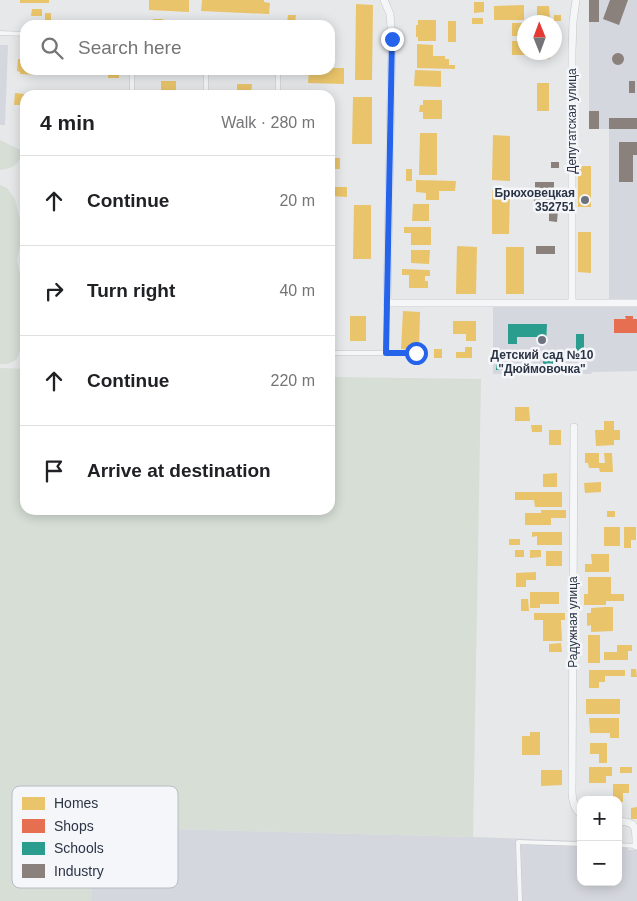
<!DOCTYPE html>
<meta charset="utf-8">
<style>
:root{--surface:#fff;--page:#f2f2f2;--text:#202124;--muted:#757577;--line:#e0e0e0}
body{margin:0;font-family:Arial,sans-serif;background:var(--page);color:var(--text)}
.controls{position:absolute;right:15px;bottom:15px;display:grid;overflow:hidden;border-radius:10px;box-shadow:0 2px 12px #0003}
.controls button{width:45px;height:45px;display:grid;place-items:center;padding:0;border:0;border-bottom:1px solid var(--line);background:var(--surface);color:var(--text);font:25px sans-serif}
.compass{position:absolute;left:517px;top:15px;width:45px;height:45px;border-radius:50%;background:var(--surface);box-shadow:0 2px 12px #0003;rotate:359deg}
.stop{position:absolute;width:15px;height:15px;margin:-11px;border:4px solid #2563eb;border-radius:50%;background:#fff}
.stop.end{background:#2563eb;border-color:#fff;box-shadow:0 1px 5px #0008}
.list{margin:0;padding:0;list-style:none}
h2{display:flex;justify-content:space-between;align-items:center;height:65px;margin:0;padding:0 20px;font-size:21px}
h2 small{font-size:16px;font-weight:400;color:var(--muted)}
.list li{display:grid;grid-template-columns:32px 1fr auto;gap:15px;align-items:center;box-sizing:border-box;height:90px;padding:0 20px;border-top:1px solid var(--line)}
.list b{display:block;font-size:19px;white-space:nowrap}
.list em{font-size:16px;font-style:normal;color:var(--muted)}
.icon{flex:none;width:28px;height:28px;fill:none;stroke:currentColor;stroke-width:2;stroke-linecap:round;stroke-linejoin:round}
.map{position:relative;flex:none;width:637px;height:901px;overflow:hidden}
.search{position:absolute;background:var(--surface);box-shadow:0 2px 12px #0003;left:20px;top:20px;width:315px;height:55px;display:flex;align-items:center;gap:12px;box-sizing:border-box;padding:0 18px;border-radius:15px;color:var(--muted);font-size:19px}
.panel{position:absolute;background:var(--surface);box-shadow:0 2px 12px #0003;left:20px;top:90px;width:315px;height:425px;border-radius:15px}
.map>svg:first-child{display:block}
.built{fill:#d4d7dd}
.green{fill:#d6ded6}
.homes{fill:#e9c46a}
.shops{fill:#e76f51}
.schools{fill:#2a9d8f}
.industry{fill:#8a817c}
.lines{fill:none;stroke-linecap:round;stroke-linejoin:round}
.service-casing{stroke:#c4c6c8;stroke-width:5}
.minor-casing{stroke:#c4c6c8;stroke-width:8}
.service{stroke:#f5f6f7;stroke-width:4}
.minor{stroke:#f5f6f7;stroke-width:7}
.route{stroke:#2563eb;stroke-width:6}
.poi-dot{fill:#6c737f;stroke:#f4f6f9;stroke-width:2}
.labels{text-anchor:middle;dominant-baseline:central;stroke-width:5;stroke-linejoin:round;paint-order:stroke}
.street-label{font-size:12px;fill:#2b3445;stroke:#f4f6f9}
.poi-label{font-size:12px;font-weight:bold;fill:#2b3445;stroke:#f4f6f9;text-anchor:end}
.key{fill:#f4f6f9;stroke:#b8bcc3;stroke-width:1}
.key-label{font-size:14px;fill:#2b3445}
</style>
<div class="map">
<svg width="637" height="901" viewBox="0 0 637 901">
<rect width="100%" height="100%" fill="#e6e8ea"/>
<path class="built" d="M589,0H637V371L592,372L591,374H493V307H609V129H589Z
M0,45H8L5,125H0Z
M95,827L473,837L581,841V882H618V842L628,843V850H637V901H91Z"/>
<path class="green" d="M0,140L20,150L22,156C17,166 10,169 0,170Z
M0,185L7,188L15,199L23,232L17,259L19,271L25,282V335L17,359L8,364H0Z
M0,368L25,369V510H330V377L481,379L473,837L96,827L91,901H0Z"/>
<path class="homes" d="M20,0H49V3H20Z
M149,0H189V12L149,10Z
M202,0H264V2L270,3L269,14L201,11Z
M474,2H484V12L474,13Z
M356,4L373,5L372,80H355Z
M524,5V20H494V6Z
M537,6H549L550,19H537Z
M32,9H42V16H31Z
M45,13H51V22L45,23Z
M288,15H296L295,23H287Z
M554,15H561V21H554Z
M472,18H483V24H472Z
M153,19H163V25H153Z
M418,20H436V41H418V37H416V25H418Z
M173,21H184V25H173Z
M203,21L266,23V25H203Z
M448,21H456V42H448Z
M512,23H523V36H512Z
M512,41H524V52H550V59H537V55H512Z
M417,44L433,45V56H445V59H449V65H455V69L417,68Z
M21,57H25V70H45V73L42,72V75L20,74V72L17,71L18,59H21Z
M330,68H344V84L308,83L309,70H330Z
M108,70H119V78H108Z
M237,70H252V75H237Z
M415,70L441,71V87L414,86Z
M161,81H176V95H161Z
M537,83H549V111H537Z
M237,84H252L251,95H237Z
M15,93L24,94L25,105H14Z
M353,97H372V144H352Z
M423,100H442V119H423V112H419L420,105H423Z
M420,133H437V175H419Z
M493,135L510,136V181L492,180Z
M330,158H340V169H330Z
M578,166H591V207H578Z
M406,169H412V181H406Z
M416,180L456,181L455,191H439V200H426V193L416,192Z
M330,187H347V197L330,196Z
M492,190H510L509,234H492Z
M413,204H429V221H412Z
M354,205H371V259H353Z
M404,227H431V245H411V233H404Z
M578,232H591V273L578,272Z
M457,246L477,247L476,294H456Z
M506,247H524V294H506Z
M411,250H430L429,264L411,263Z
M402,269L430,270V276H425V281H428V288H409V275H402Z
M403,311L420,312L419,350L401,349Z
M350,316H366V341H350Z
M453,321H476V341H466V334H453Z
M465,347H472V358H456V352H465Z
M434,349H442V358H434Z
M515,407H529L530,421H515Z
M604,421H614V430H620V440H614V445L596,446L595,430H604Z
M531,425H542V432H532Z
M549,430H561V445H549Z
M585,453H599V463H605L604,453H612L613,472H600L599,468H589L588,463H585Z
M557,473V487H543V474Z
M601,482V492L585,493L584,483Z
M515,492H562V507H535L534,500H515Z
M541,510H566V518H551V525H525V513H541Z
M607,511H615V517H607Z
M604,527H620V546H604Z
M624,527H636V540H631V548H624Z
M532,532H562V545H537V536L532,537Z
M509,539H520V545H509Z
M515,550H524V557H515Z
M530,550H541V557L530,558Z
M546,551H562V566H546Z
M591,554H609V572H585V564H592Z
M536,572V580H526V587H516V573Z
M588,577H611V594H624V601H606V605H584V594H588Z
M530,592H559V604H540V608H530Z
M521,599H528L529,611H521Z
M605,607H613V631L591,632V625L587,626V613H591V608Z
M534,613H565V620H561L562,641H543V620H534Z
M588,635H600V663H588Z
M561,643L562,652H549V644Z
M617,645H632V651H628V660H604V652H617Z
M631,669H636L637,677H631Z
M589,670H625V676H605V682H599V688H589Z
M586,699H620V714H586Z
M589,718H619V738H610V733H590Z
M530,732H540V755H522V736H530Z
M590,743H607V763H599V754H590Z
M589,767H612V776H606V783H589Z
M620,767H632V773H620Z
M541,770H562V785L541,786Z
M613,784H629V793H623V802H618V800H613Z
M637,807V819H631V808Z"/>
<path class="shops" d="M625,316H633V319H637V333H614V319H626Z"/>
<path class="schools" d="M508,324H547L546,344H538V337H517V344H508Z
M576,334H584V360H576Z
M543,360H553V368H543Z
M496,362H506V370H496Z"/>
<path class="industry" d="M589,0H599V22H589Z
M610,0H628L619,25L603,19Z
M612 59a6 6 0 1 1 12 0a6 6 0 1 1-12 0Z
M629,81H635V93H629Z
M589,111H599V129H589Z
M609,118H637V129H609Z
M619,142H637V155H633V182H619Z
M551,162H559V168H551Z
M535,182H554V189H535Z
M547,195H558V200H546Z
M534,196H540V211H534Z
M549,210H558L557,222L549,221Z
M536,246H555V254H536Z"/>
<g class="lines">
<defs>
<path id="service" d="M0,33L25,34
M132,95V70
M206,95V70
M278,95V70
M330,353H417
M386,353L387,303
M618,845L636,846
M520,901L518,842L581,844"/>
<path id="minor" d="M384,0L390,14L392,39L387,303H637
M572,303V51L573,22L576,0
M574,427L572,792C572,801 574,808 581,815
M618,821C637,822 636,827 636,846H637"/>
</defs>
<use href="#service" class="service-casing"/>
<use href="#minor" class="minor-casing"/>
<use href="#service" class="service"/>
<use href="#minor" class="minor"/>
</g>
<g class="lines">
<path class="route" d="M392,39L386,353H416"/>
</g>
<g class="poi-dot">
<circle cx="585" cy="200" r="5"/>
<circle cx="542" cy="340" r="5"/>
</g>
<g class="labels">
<g class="street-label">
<text transform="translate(572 121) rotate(-90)">Депутатская улица</text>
<text transform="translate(573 622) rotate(-90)">Радужная улица</text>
</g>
<g class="poi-label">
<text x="575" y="193">Брюховецкая<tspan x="575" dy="14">352751</tspan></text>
<text x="542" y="355" text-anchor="middle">Детский сад №10<tspan x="542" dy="14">"Дюймовочка"</tspan></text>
</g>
</g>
<rect x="12" y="786" width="166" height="102" rx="8" class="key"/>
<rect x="22" y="797" width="23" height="13" fill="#e9c46a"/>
<rect x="22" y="819" width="23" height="14" fill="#e76f51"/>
<rect x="22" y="842" width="23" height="13" fill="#2a9d8f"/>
<rect x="22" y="864" width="23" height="14" fill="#8a817c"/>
<g class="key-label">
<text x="54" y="808">Homes</text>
<text x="54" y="831">Shops</text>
<text x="54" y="853">Schools</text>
<text x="54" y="876">Industry</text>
</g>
</svg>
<div class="controls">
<button>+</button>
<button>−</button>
</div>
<svg class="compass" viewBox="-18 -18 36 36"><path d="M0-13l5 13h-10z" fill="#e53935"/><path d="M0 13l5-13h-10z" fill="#757577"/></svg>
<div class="stop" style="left:416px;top:353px"></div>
<div class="stop end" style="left:392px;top:39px"></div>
<div class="search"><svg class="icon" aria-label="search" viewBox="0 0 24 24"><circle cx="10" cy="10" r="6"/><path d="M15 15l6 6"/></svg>Search here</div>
<section class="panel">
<h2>4 min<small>Walk · 280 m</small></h2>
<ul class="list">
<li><svg class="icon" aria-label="ahead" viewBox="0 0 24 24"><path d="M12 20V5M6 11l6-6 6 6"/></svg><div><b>Continue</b></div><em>20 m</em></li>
<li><svg class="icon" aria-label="right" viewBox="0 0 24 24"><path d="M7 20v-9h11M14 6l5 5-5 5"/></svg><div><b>Turn right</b></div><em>40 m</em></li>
<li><svg class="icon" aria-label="ahead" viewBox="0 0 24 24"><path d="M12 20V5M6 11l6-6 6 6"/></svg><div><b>Continue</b></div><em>220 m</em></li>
<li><svg class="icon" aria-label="arrive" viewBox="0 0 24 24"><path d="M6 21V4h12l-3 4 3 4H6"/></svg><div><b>Arrive at destination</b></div></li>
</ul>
</section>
</div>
